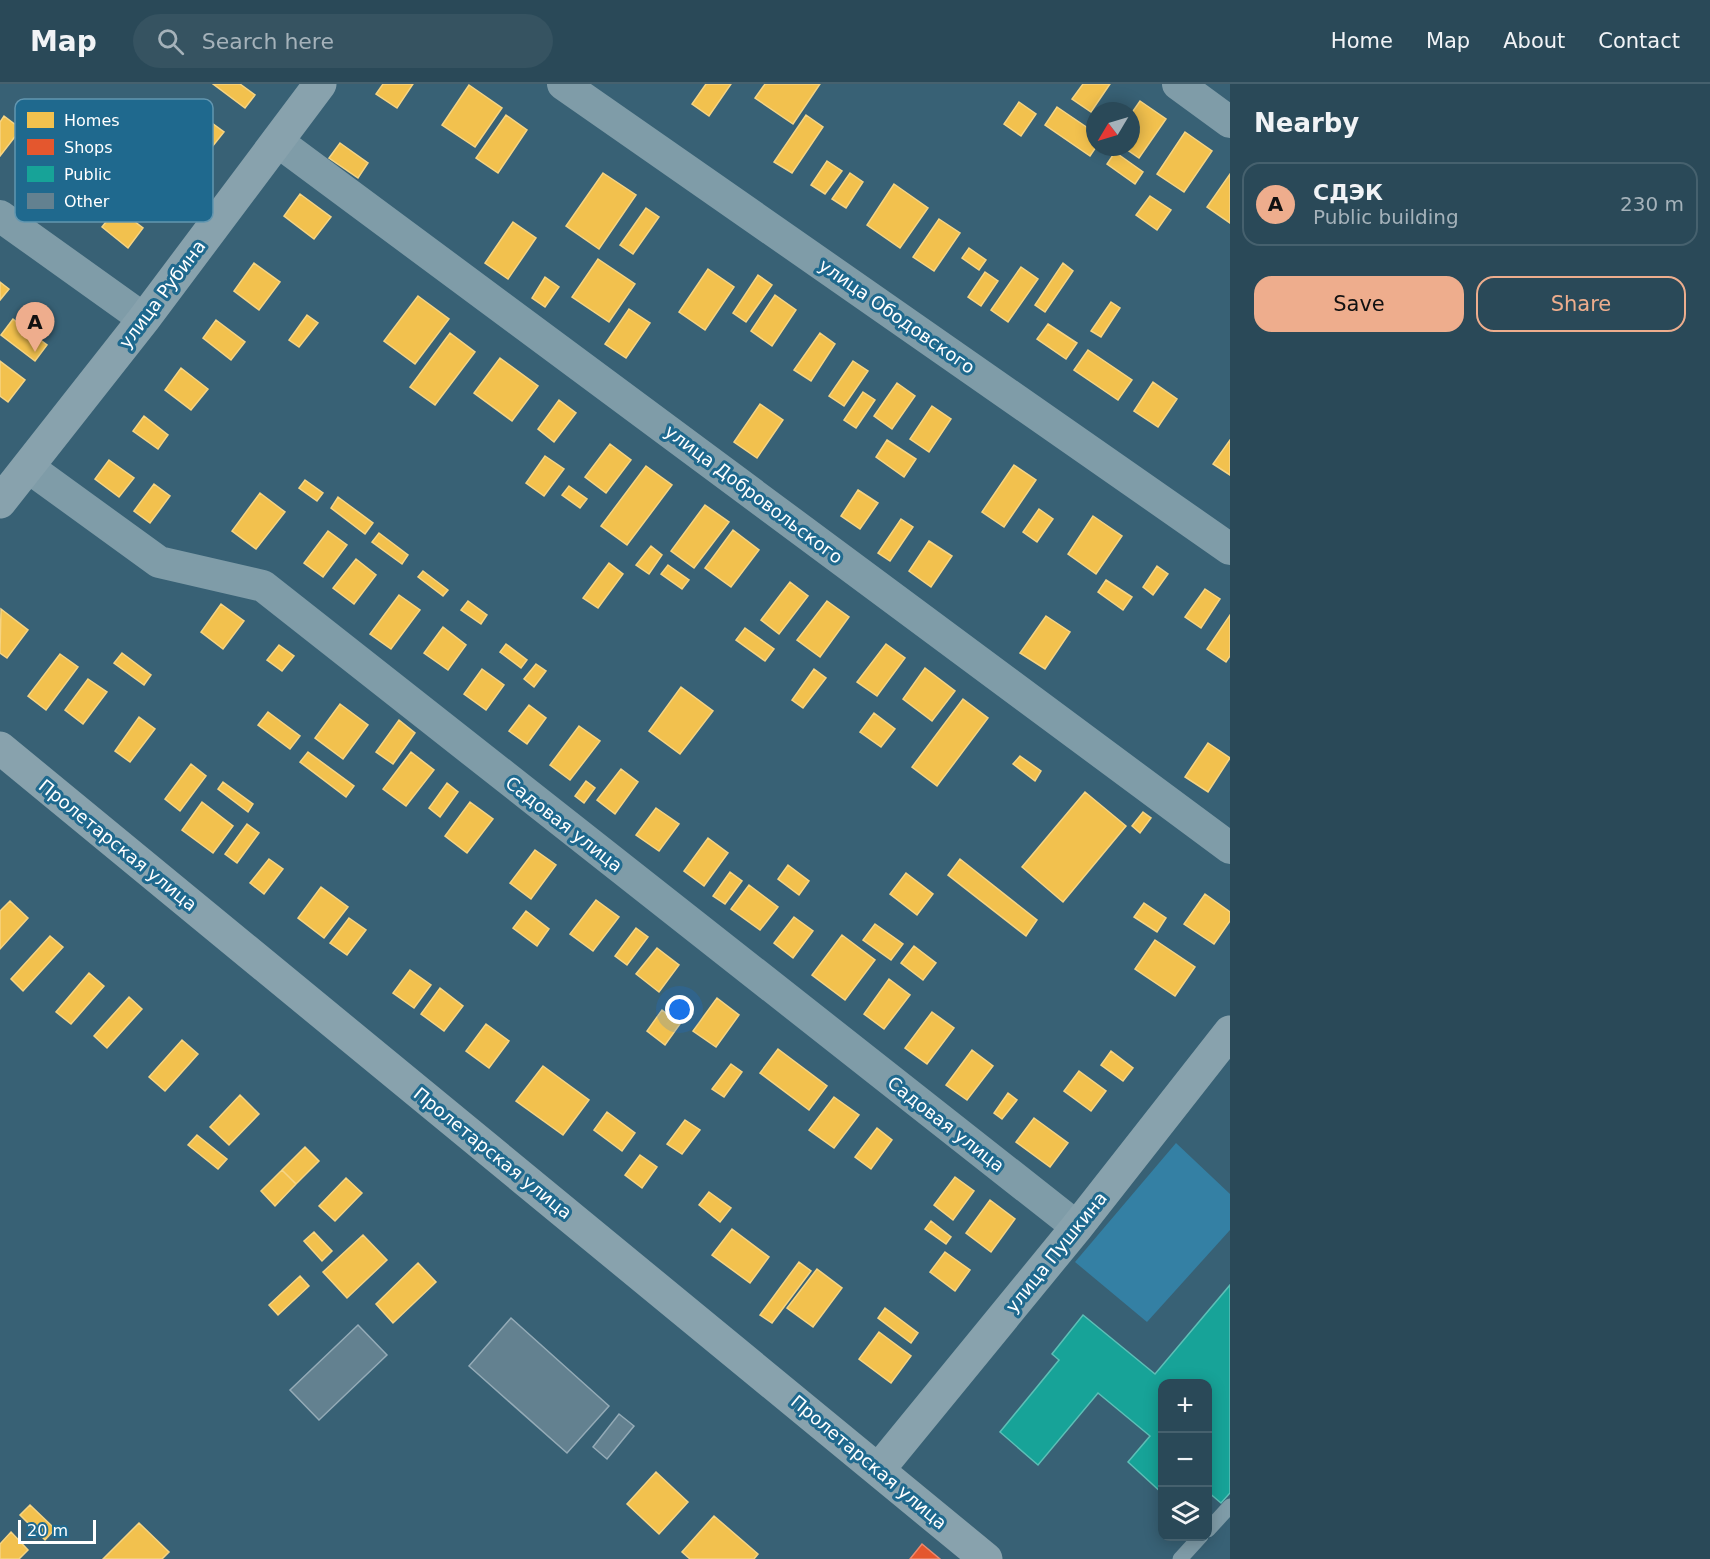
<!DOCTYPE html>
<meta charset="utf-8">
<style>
:root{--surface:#2a4958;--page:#365361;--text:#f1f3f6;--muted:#a5b2ba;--line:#46616e;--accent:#eead8d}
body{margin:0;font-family:"DejaVu Sans",sans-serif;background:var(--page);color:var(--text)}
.controls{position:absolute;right:18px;bottom:18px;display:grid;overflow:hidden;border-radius:12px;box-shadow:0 3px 15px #0003}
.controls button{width:54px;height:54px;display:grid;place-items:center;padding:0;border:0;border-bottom:2px solid var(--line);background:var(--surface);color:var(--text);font:30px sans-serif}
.compass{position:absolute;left:1086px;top:18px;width:54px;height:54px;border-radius:50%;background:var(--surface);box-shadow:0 3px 15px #0003;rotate:232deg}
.scale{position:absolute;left:18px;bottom:15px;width:78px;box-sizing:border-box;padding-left:6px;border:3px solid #fff;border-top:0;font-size:16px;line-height:21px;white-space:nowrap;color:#fff;-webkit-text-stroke:4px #1f698e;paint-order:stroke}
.you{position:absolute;left:680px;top:926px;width:21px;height:21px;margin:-15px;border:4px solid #fff;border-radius:50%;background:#1a73e8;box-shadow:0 0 0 9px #1a73e833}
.badge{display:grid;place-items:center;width:39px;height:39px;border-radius:50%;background:var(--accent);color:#111;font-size:20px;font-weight:700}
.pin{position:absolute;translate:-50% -50px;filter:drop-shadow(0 2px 3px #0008)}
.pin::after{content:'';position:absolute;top:32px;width:21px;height:18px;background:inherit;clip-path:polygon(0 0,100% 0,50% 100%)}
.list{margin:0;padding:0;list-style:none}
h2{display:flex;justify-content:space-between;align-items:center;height:78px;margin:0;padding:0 24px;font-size:26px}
h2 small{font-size:20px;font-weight:400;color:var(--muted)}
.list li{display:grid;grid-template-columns:39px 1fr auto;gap:18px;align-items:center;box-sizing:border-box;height:84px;margin:0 12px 12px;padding:0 12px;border:2px solid var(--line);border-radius:18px}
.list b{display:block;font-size:22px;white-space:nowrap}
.list p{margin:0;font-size:20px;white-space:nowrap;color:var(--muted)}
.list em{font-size:20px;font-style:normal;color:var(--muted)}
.actions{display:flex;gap:12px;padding:18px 24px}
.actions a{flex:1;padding:14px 0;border:2px solid var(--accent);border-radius:18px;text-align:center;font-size:21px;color:var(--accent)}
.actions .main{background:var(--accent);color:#111}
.icon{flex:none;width:33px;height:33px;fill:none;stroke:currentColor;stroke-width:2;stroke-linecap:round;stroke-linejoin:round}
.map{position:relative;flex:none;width:1230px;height:1475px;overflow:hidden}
header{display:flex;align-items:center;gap:36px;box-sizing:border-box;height:84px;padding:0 30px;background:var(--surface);border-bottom:2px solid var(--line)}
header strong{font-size:28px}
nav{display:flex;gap:33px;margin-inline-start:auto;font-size:21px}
.search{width:420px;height:54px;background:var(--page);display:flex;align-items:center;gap:15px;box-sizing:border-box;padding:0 21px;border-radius:33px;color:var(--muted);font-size:22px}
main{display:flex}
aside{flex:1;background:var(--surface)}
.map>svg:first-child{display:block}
.green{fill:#3480a4}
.homes{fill:#f2c14e;stroke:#f6d483;stroke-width:1.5}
.shops{fill:#e4572e;stroke:#ec896d;stroke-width:1.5}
.public{fill:#17a398;stroke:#5dbfb7;stroke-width:1.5}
.building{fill:#638190;stroke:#94abb7;stroke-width:1.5}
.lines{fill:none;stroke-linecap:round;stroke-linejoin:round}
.lane{stroke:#7f9ca8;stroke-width:15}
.street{stroke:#7f9ca8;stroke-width:32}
.secondary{stroke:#88a2ad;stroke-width:33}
.labels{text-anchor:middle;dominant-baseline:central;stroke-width:6;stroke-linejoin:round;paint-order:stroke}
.street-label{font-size:18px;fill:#fff;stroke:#1f698e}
.key{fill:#1f698e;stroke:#6296b0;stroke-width:1.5}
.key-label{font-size:16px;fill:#fff}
</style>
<header>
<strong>Map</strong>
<div class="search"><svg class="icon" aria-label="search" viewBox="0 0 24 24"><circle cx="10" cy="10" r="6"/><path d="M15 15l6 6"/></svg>Search here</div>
<nav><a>Home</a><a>Map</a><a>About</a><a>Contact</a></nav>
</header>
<main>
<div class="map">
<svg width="1230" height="1475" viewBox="0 0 1230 1475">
<rect width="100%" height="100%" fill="#386175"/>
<path class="green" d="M1176,1059L1230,1110V1146L1147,1238L1075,1178Z"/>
<path class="homes" d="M213,0H240L255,11L245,24Z
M383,0H413L397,24L376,10Z
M706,0H731L709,32L692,20Z
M765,0H820L793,40L755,14Z
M1083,0H1110L1091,28L1072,15Z
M469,1L502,24L475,63L442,41Z
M1140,17L1166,35L1139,74L1123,63H1131V30Z
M1019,18L1036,30L1021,52L1004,40Z
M190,23L224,48L208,68L175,42Z
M1057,23L1095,49L1096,63L1090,72L1045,41Z
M506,31L527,46L498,89L476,74Z
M806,31L823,43L792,89L774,78Z
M4,32L21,45L0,72V38Z
M1185,48L1212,67L1184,108L1157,90Z
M340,59L368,79L358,94L329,74Z
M1115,68L1143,88L1135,100L1107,80Z
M827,77L842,87L825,110L811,101Z
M603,89L636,111L599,165L566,142Z
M850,89L863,98L846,124L832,115Z
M1230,90V139L1207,123Z
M894,100L928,124L900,164L867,141Z
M300,110L331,133L314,155L284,132Z
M1150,112L1171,126L1157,146L1136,131Z
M117,124L143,144L128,164L102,143Z
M646,124L659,133L633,170L620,161Z
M939,135L960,149L934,187L913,173Z
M513,138L536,154L508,195L485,179Z
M969,164L986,176L979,186L962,174Z
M598,175L635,200L609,238L572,213Z
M254,179L280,198L259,226L234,207Z
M1063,179L1073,187L1045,228L1035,221Z
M1021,183L1038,195L1008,238L991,226Z
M708,185L734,203L705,246L679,228Z
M985,188L998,197L981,222L968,213Z
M758,191L772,201L746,238L733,229Z
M545,193L559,203L545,223L532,214Z
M0,198L9,205L0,216Z
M775,211L796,226L772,262L751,247Z
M418,212L449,235L415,280L384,257Z
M1111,218L1120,224L1101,253L1091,247Z
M629,225L650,239L626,274L605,260Z
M307,231L318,239L299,263L289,256Z
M13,235L47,261L35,277L1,251Z
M216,236L245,258L231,276L203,254Z
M1048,240L1077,259L1066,275L1037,255Z
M450,249L475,268L435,321L410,303Z
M820,249L835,260L811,297L794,286Z
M1088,266L1132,296L1118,316L1074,286Z
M500,274L538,302L512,337L474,309Z
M0,277L25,296L8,318L0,312Z
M853,277L868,287L844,322L829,312Z
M181,284L208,305L191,326L165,306Z
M1153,298L1177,315L1158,343L1134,327Z
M897,299L915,312L892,345L874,332Z
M863,308L875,316L856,344L844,336Z
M559,316L576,329L554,358L538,345Z
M760,320L783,336L757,374L734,358Z
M932,322L951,335L929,368L910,355Z
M144,332L168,351L158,365L133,347Z
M887,356L916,375L904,393L876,373Z
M1230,356V391L1213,380Z
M610,360L631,376L606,409L585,393Z
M545,372L564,385L544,412L526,399Z
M109,376L134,394L119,413L95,395Z
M1014,381L1036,396L1004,443L982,428Z
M646,382L672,401L627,461L601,442Z
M305,396L323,409L317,417L299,404Z
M154,400L170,412L150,439L134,427Z
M569,402L587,415L580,424L562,411Z
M858,406L878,419L860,445L841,432Z
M260,409L285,428L256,465L232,447Z
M338,413L373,439L365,450L331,424Z
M705,421L729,438L694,484L671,467Z
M1039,425L1053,435L1037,458L1023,448Z
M1093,432L1122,452L1096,490L1068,470Z
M901,435L913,443L890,477L878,469Z
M733,446L759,466L731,503L705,484Z
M328,447L347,461L323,493L304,479Z
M379,449L408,471L402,480L372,458Z
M929,457L952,472L931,503L909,487Z
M651,462L662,471L649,490L636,481Z
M356,475L376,491L354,520L333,504Z
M609,479L623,490L598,524L583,514Z
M668,481L689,496L682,505L661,490Z
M1157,482L1168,490L1153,511L1143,503Z
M423,487L448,506L443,512L418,493Z
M1106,496L1132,513L1123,526L1098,508Z
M790,498L808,512L779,550L761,536Z
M1205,505L1220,515L1201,544L1185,533Z
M399,511L420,526L391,565L370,550Z
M468,517L487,531L481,540L461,526Z
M827,517L849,533L820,573L797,556Z
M221,520L244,537L223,565L201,548Z
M1,525L28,546L7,574L0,569Z
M1230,531V572L1226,578L1207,565Z
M1046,532L1070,548L1045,585L1020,569Z
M443,543L466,561L448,586L424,569Z
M745,544L774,565L765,577L736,556Z
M506,560L527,576L521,584L500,568Z
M886,560L905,574L877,612L857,598Z
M279,561L294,572L282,587L267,576Z
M122,569L151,591L144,601L114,579Z
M60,570L78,583L46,626L28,612Z
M536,580L546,587L534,603L524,595Z
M925,584L955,607L932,637L903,615Z
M482,585L504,601L486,626L464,610Z
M814,585L826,594L803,624L792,616Z
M88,595L107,608L83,640L65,626Z
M681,603L713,627L680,670L649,647Z
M963,615L988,634L937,702L912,683Z
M340,620L368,641L343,675L315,654Z
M529,621L546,634L527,660L509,647Z
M268,628L300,652L290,665L258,641Z
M874,629L895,645L881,663L860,648Z
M139,633L155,645L130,678L115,667Z
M399,636L415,649L393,680L376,668Z
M579,642L600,657L570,696L550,681Z
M1208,659L1230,674L1208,708L1185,693Z
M308,668L354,702L346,713L300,678Z
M411,668L434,686L406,722L383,705Z
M1020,672L1041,687L1035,697L1013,680Z
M191,680L206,692L180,727L165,715Z
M621,685L638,698L615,730L597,716Z
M586,697L595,704L584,719L575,712Z
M223,698L253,720L248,728L218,705Z
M447,699L458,708L440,733L429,724Z
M1085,708L1126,742L1063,818L1022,783Z
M202,718L233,742L213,769L182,746Z
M470,718L493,735L467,769L445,752Z
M656,724L679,740L659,767L636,751Z
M1143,728L1151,734L1140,749L1132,742Z
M247,740L259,749L237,779L225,770Z
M708,754L728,769L704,802L684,787Z
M535,766L556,781L531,815L510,799Z
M269,775L283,785L264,810L250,799Z
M960,775L1037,836L1026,852L948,791Z
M788,781L809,797L799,811L778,795Z
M730,788L742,797L725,820L713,812Z
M906,789L933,810L917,831L890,810Z
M749,801L778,823L760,846L731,825Z
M321,803L348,823L324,854L298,834Z
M1205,810L1230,828V837L1214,860L1184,840Z
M596,816L619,833L593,867L570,850Z
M10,817L28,834L0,865V827Z
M1144,819L1166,834L1157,848L1134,833Z
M526,827L549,845L537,862L513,844Z
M794,833L813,847L793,874L774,859Z
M349,834L366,846L347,871L330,859Z
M875,840L903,860L891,876L863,856Z
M636,844L648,853L627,881L615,872Z
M842,851L875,876L845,916L812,891Z
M50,852L63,863L23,907L11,895Z
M1155,856L1195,883L1175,912L1135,885Z
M914,862L936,879L923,896L901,879Z
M657,864L679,881L659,908L636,890Z
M410,886L431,901L414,924L393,909Z
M89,889L104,902L71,940L56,928Z
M889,895L910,911L884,945L864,930Z
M440,904L463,922L444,947L421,930Z
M129,913L142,925L107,964L94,952Z
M717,914L739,931L716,963L693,947Z
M662,926L680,940L665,961L647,947Z
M932,928L954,944L927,980L905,964Z
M486,940L509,957L489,984L466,967Z
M182,956L198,970L165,1007L149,993Z
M778,965L827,1002L809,1026L760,989Z
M972,966L993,982L967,1016L946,1001Z
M1111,967L1133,984L1123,997L1101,981Z
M731,980L742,988L724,1013L712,1005Z
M543,982L589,1016L563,1051L516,1017Z
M1079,987L1106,1007L1091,1027L1064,1007Z
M1008,1009L1017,1016L1002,1035L994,1029Z
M240,1011L259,1030L229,1061L210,1043Z
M834,1013L859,1031L834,1064L809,1046Z
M607,1028L635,1049L622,1067L594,1046Z
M1034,1034L1068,1059L1050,1083L1016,1058Z
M685,1036L700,1046L682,1070L667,1060Z
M877,1044L892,1056L871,1085L855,1073Z
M197,1051L227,1075L218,1085L188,1061Z
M305,1063L319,1077L296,1100L282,1086Z
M640,1071L657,1083L642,1104L625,1091Z
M282,1086L296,1100L275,1122L261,1107Z
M955,1093L974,1107L953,1136L934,1121Z
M346,1094L362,1109L335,1137L319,1122Z
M709,1108L731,1124L720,1138L699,1121Z
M990,1116L1015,1135L991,1168L966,1149Z
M931,1137L951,1153L946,1160L925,1145Z
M732,1145L769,1173L750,1199L712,1171Z
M314,1148L332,1167L322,1177L304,1157Z
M363,1151L387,1176L347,1214L323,1188Z
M945,1168L970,1186L955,1207L930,1188Z
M799,1178L811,1187L772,1239L760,1231Z
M418,1179L436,1198L393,1239L376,1220Z
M817,1185L842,1204L813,1243L787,1224Z
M300,1192L309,1202L278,1231L269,1221Z
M885,1224L918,1249L911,1259L878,1234Z
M879,1248L911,1272L891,1299L859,1275Z
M656,1388L688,1418L659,1450L627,1420Z
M30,1421L55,1445L45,1456L20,1431Z
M714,1432L758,1470L754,1475H690L682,1468Z
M139,1439L169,1468L162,1475H103Z
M11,1448L28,1466L19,1475H0V1460Z"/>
<path class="shops" d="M922,1460L940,1475H910Z"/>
<path class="public" d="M1230,1201V1409L1221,1419L1208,1408V1300H1162V1409L1128,1378L1150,1352L1098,1309L1038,1381L1000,1348L1059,1276L1052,1270L1083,1231L1155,1290Z"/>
<path class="building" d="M511,1234L609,1322L567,1369L469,1282Z
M358,1241L387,1271L319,1336L290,1306Z
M619,1330L634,1342L607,1375L593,1363Z"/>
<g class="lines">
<path class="lane" d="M1208,1446L1230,1422
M1180,1475L1201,1452"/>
<path class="street" d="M563,0L1230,465
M1178,0L1230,38
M277,57L1230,764
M0,132L144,235
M28,383L159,478L263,502L1077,1143"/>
<path class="secondary" d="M0,418L144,235L320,0
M0,664L986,1475
M879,1385L1077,1143L1230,948"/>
</g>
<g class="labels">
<g class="street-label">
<text transform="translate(162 210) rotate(-53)">улица Рубина</text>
<text transform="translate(897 232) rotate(35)">улица Ободовского</text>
<text transform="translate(754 410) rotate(37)">улица Добровольского</text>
<text transform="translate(564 740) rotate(38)">Садовая улица</text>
<text transform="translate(118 761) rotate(39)">Пролетарская улица</text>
<text transform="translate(946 1040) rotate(38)">Садовая улица</text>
<text transform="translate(493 1069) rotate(39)">Пролетарская улица</text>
<text transform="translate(1056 1168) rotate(-51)">улица Пушкина</text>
<text transform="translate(869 1378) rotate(40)">Пролетарская улица</text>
</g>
</g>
<rect x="15" y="15" width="198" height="123" rx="9" class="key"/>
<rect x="27" y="28" width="27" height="16" fill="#f2c14e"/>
<rect x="27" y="55" width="27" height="16" fill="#e4572e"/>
<rect x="27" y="82" width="27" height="16" fill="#17a398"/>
<rect x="27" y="109" width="27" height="16" fill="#638190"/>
<g class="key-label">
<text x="64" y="42">Homes</text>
<text x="64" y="69">Shops</text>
<text x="64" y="96">Public</text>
<text x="64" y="123">Other</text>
</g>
</svg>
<div class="controls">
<button>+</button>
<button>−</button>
<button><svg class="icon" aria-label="layers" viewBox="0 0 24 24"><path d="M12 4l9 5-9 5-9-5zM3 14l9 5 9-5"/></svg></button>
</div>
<svg class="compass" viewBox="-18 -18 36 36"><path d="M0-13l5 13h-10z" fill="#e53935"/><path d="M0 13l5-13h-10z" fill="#a5b2ba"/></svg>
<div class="scale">20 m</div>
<div class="you"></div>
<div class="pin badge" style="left:35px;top:268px">A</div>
</div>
<aside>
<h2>Nearby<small></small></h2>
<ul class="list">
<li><span class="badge">A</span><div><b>СДЭК</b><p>Public building</p></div><em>230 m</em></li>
</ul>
<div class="actions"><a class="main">Save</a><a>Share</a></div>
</aside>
</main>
